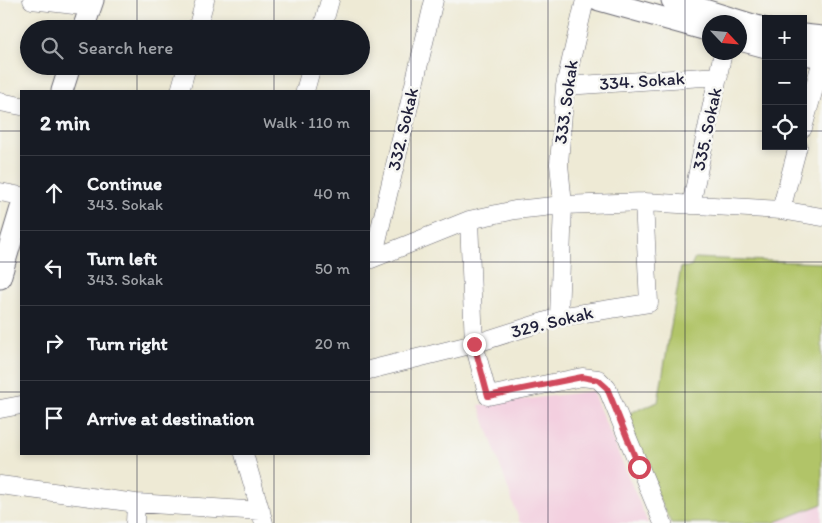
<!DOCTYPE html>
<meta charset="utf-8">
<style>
:root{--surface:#171b24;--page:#20242c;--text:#f1f3f6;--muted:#9ea1a6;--line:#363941}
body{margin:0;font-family:Itim,sans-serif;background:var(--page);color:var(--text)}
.controls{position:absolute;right:15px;top:15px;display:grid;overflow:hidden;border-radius:0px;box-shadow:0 2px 8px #0003}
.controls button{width:45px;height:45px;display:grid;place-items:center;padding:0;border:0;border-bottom:1px solid var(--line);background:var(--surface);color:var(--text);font:25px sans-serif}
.compass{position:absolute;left:702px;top:15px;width:45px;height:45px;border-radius:50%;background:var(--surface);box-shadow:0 2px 8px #0003;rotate:116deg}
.stop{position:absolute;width:15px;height:15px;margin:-11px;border:4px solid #d1495b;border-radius:50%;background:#fff}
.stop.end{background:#d1495b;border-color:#fff;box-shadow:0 1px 5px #0008}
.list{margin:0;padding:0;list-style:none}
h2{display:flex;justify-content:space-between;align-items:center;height:65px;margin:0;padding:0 20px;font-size:21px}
h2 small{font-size:16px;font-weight:400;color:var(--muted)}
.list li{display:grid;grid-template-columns:32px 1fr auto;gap:15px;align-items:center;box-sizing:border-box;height:75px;padding:0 20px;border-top:1px solid var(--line)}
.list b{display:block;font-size:19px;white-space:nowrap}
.list p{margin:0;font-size:16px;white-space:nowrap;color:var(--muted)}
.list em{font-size:16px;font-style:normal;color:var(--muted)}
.icon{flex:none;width:28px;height:28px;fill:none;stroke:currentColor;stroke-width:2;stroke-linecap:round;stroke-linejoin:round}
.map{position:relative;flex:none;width:822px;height:523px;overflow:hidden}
.search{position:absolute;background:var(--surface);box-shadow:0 2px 8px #0003;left:20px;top:20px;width:350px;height:55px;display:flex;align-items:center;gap:12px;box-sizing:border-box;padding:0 18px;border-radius:28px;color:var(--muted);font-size:19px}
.panel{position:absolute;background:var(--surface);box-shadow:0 2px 8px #0003;left:20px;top:90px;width:350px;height:365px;border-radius:0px}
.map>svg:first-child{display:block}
.built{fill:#f3cfdf}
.green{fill:#b1c468;stroke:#6a7352}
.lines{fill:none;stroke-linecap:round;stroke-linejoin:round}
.minor-casing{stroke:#696871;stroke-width:19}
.major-casing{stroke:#696871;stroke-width:23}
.minor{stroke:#fff;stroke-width:18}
.major{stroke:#fff;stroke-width:21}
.route{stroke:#d1495b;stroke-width:6}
.grid{fill:none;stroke:#22223b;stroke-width:1;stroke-opacity:0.55}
.labels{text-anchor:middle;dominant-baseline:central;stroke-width:5;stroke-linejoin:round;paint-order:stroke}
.street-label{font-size:18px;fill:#22223b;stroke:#f6f6f2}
</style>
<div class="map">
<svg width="822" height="523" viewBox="0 0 822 523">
<rect width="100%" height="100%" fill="#f6f6f2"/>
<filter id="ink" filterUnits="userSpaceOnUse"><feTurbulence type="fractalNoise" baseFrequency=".02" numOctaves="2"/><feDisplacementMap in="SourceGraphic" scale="10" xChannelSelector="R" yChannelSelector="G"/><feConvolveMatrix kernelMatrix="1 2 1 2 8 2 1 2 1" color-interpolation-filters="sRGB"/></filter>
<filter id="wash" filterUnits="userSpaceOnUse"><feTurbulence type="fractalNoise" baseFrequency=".0096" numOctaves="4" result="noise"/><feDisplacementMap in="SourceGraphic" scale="20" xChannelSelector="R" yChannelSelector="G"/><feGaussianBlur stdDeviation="1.12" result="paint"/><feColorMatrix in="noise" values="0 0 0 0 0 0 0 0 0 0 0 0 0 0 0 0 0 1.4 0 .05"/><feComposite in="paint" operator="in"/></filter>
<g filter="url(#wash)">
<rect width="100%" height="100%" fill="#eeead5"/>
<path class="built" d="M592,391L648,523H520L479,405Z
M822,504V523H773Z"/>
<path class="green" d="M695,258L822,263V504L773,523H671L619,417L658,402L681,267H691Z"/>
</g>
<g filter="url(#ink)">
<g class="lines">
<defs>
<path id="minor" d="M32,0L91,7
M197,29L205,0
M322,29L330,0
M565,86L719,76
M180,91L187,66
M305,91L312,66
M0,102L21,106
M803,128L822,60
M0,192L21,196
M691,205L723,52
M781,210L798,146
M469,220L474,344L488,396L582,377L598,379L607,388L663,523
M373,258L434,0
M369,260L469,220L515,210L563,205L644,202L781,210L822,217
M559,317L563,205L559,164L565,86L585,0
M369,370L474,344L559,317L649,303L644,202
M0,409L21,405
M244,454L264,523
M0,485L136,503L261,511
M135,523L136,503"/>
<path id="major" d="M599,0L710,31
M672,0L766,29
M83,29L93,0
M803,35L822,37
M740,40L766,47
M803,54L822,57
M62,91L70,66
M0,278L21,208"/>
</defs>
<use href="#minor" class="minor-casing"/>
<use href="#major" class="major-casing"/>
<use href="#minor" class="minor"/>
<use href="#major" class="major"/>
</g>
</g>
<g class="lines" filter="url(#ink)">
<path class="route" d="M474,344L488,396L582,377L598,380L607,388L639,467"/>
</g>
<path class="grid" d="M137,0V29M274,0V29M411,0V523M548,0V523M685,0V523M137,66V91M274,66V91M0,131H21M369,131H766M803,131H822M0,262H21M369,262H822M0,392H21M369,392H822M137,454V523M274,454V523"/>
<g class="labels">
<g class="street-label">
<text transform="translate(642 81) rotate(-4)">334. Sokak</text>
<text transform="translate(566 102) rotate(-82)">333. Sokak</text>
<text transform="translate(403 129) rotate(-77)">332. Sokak</text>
<text transform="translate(707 129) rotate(-78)">335. Sokak</text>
<text transform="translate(552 322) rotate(-14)">329. Sokak</text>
</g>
</g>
</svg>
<div class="controls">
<button>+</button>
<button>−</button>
<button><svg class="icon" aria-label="locate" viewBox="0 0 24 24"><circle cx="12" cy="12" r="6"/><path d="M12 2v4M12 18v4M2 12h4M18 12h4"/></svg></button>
</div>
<svg class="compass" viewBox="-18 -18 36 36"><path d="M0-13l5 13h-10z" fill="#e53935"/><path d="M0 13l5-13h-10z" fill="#9ea1a6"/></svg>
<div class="stop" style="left:639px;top:467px"></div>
<div class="stop end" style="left:474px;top:344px"></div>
<div class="search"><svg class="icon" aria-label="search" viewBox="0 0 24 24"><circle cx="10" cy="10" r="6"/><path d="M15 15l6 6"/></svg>Search here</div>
<section class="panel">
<h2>2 min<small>Walk · 110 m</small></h2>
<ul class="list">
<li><svg class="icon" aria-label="ahead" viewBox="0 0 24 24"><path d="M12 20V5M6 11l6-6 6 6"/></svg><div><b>Continue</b><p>343. Sokak</p></div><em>40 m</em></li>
<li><svg class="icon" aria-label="left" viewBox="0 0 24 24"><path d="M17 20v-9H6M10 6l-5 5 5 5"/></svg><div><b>Turn left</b><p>343. Sokak</p></div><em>50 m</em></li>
<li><svg class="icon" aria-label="right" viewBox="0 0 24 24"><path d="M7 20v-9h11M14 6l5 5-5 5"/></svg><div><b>Turn right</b></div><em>20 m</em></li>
<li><svg class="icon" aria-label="arrive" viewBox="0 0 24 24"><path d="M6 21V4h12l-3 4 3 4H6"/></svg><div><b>Arrive at destination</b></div></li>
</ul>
</section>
</div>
